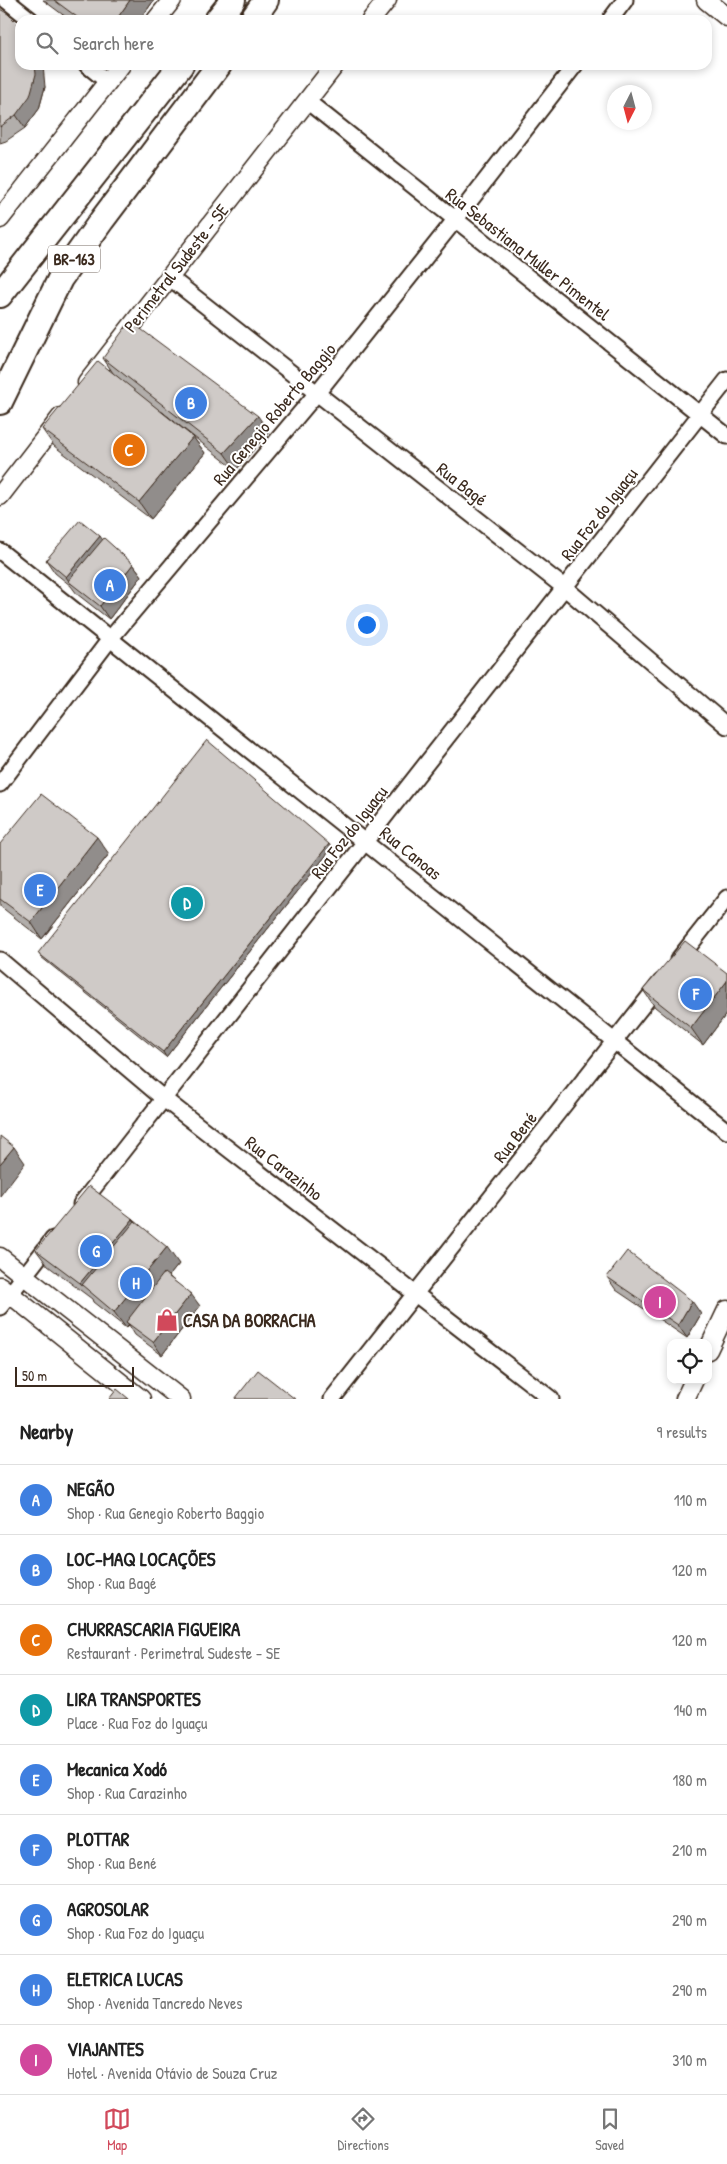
<!DOCTYPE html>
<meta charset="utf-8">
<style>
:root{--surface:#fff;--page:#f6f6f6;--text:#222;--muted:#767676;--line:#e0e0e0;--accent:#d1495b}
body{margin:0;font-family:"Patrick Hand",sans-serif;background:var(--page);color:var(--text)}
.controls{position:absolute;right:15px;bottom:15px;display:grid;overflow:hidden;border-radius:10px;box-shadow:0 2px 8px #0003}
.controls button{width:45px;height:45px;display:grid;place-items:center;padding:0;border:0;border-bottom:1px solid var(--line);background:var(--surface);color:var(--text);font:25px sans-serif}
.compass{position:absolute;left:607px;top:85px;width:45px;height:45px;border-radius:50%;background:var(--surface);box-shadow:0 2px 8px #0003;rotate:186deg}
.scale{position:absolute;left:15px;bottom:12px;width:119px;box-sizing:border-box;padding-left:5px;border:2px solid #3b2a1e;border-top:0;font-size:14px;line-height:18px;white-space:nowrap;color:#3b2a1e;-webkit-text-stroke:4px #fff;paint-order:stroke}
.you{position:absolute;left:366px;top:624px;width:18px;height:18px;margin:-12px;border:4px solid #fff;border-radius:50%;background:#1a73e8;box-shadow:0 0 0 8px #1a73e833}
.badge{display:grid;place-items:center;width:32px;height:32px;border-radius:50%;background:var(--accent);color:#fff;font-size:16px;font-weight:700}
.pin{position:absolute;translate:-50% -50%;border:2px solid #fff;box-shadow:0 1px 5px #0006}
.list{margin:0;padding:0;list-style:none}
h2{display:flex;justify-content:space-between;align-items:center;height:65px;margin:0;padding:0 20px;font-size:21px}
h2 small{font-size:16px;font-weight:400;color:var(--muted)}
.list li{display:grid;grid-template-columns:32px 1fr auto;gap:15px;align-items:center;box-sizing:border-box;height:70px;padding:0 20px;border-top:1px solid var(--line)}
.list b{display:block;font-size:19px;white-space:nowrap}
.list p{margin:0;font-size:16px;white-space:nowrap;color:var(--muted)}
.list em{font-size:16px;font-style:normal;color:var(--muted)}
.icon{flex:none;width:28px;height:28px;fill:none;stroke:currentColor;stroke-width:2;stroke-linecap:round;stroke-linejoin:round}
.map{position:relative;flex:none;width:727px;height:1399px;overflow:hidden}
.search{position:absolute;background:var(--surface);box-shadow:0 2px 8px #0003;left:15px;right:15px;top:15px;height:55px;display:flex;align-items:center;gap:12px;box-sizing:border-box;padding:0 18px;border-radius:15px;color:var(--muted);font-size:19px}
.sheet{height:695px;background:var(--surface)}
nav{display:flex;justify-content:space-around;align-items:center;box-sizing:border-box;height:70px;border-top:1px solid var(--line);background:var(--surface);font-size:14px;color:var(--muted)}
nav a{display:grid;justify-items:center;gap:2px}
nav .on{color:var(--accent)}
.map>svg:first-child{display:block}
.lines{fill:none;stroke-linecap:round;stroke-linejoin:round}
.minor-casing{stroke:#3b2a1e;stroke-width:19}
.tertiary-casing{stroke:#3b2a1e;stroke-width:21}
.trunk-casing{stroke:#3b2a1e;stroke-width:28}
.minor{stroke:#fff;stroke-width:15}
.tertiary{stroke:#fff;stroke-width:18}
.trunk{stroke:#fff;stroke-width:24}
.wall{fill:#b2aeab;stroke:#3b2a1e}
.shaded-wall{fill:#918d8b;stroke:#3b2a1e}
.building{fill:#cfcac7;stroke:#3b2a1e}
.labels{text-anchor:middle;dominant-baseline:central;stroke-width:4;stroke-linejoin:round;paint-order:stroke}
.shield{fill:#fff;stroke:#766a62;stroke-width:1}
.shield-label{font-size:16px;font-weight:bold;fill:#3b2a1e}
.street-label{font-size:18px;fill:#3b2a1e;stroke:#fff}
.poi-label{font-size:18px;font-weight:bold;fill:#3b2a1e;stroke:#fff;text-anchor:start}
</style>
<div class="map">
<svg width="727" height="1399" viewBox="0 0 727 1399">
<rect width="100%" height="100%" fill="#fff"/>
<filter id="ink" filterUnits="userSpaceOnUse"><feTurbulence type="fractalNoise" baseFrequency=".02" numOctaves="2"/><feDisplacementMap in="SourceGraphic" scale="10" xChannelSelector="R" yChannelSelector="G"/><feConvolveMatrix kernelMatrix="1 2 1 2 8 2 1 2 1" color-interpolation-filters="sRGB"/></filter>
<g filter="url(#ink)">
<g class="lines">
<defs>
<path id="minor" d="M6,0L31,20
M610,20L625,0
M87,65L108,82
M307,101L727,436
M169,277L565,588L727,726
M0,551L727,1131
M0,784L110,639L317,393L455,220L575,65
M0,960L164,1099L551,1399
M678,960L727,898
M81,1204L727,380
M0,1307L53,1239
M332,1399L661,982"/>
<path id="tertiary" d="M706,0L727,17
M156,20L172,0
M371,20L387,0
M0,219L121,65
M87,383L335,65
M0,496L61,417
M0,1257L181,1399
M0,1286L141,1399
M708,1350L727,1310
M685,1399L694,1380"/>
<path id="trunk" d="M217,20L233,0
M252,20L266,0
M0,295L181,65
M0,402L60,279L102,220L219,65"/>
</defs>
<use href="#minor" class="minor-casing"/>
<use href="#tertiary" class="tertiary-casing"/>
<use href="#trunk" class="trunk-casing"/>
<use href="#minor" class="minor"/>
<use href="#tertiary" class="tertiary"/>
<use href="#trunk" class="trunk"/>
</g>
<path class="wall" d="M43,0H154L140,20H70Z
M0,9L45,87L39,109L25,128L6,141L0,143Z
M103,358L269,432L236,470L161,411L193,437L205,453L151,519L54,446L42,429L113,373Z
M102,540L133,564L142,576L109,619L77,594L71,586L55,573L46,560Z
M0,844L109,854L42,939L0,906Z
M332,848L166,1057L41,957L38,953Z
M727,973V1013L703,1045L655,1007L643,990Z
M133,1219L179,1264L169,1276L200,1306L162,1355L135,1335L129,1325L126,1328L93,1302L92,1299L48,1266L36,1250Z
M607,1277L701,1314L687,1338L616,1290Z"/>
<path class="shaded-wall" d="M130,0H154L140,20H116Z
M35,65H43L45,87L39,109L25,128L16,115Z
M258,416L269,432L236,470L224,453Z
M193,437L205,453L151,519L139,502Z
M100,536L109,549L71,584L66,577Z
M133,564L142,576L109,619L100,606Z
M97,837L109,854L42,939L31,922Z
M329,844L332,848L166,1057L163,1052Z
M727,981V1013L703,1045L691,1028Z
M14,1147L25,1163L0,1196V1164Z
M133,1219L145,1236L82,1286L80,1283Z
M167,1247L179,1264L130,1324L126,1322L129,1325L126,1328L114,1312Z
M191,1294L200,1306L162,1355L153,1342Z
M692,1301L701,1314L687,1338L678,1325Z"/>
<path class="building" d="M54,0H130L116,20H81Z
M0,9L8,14L20,26V65H35L36,74L30,96L16,115L0,127Z
M130,321L258,416L224,453L103,358Z
M98,361L193,437L139,502L42,429Z
M80,520L100,536L66,577L46,560Z
M104,538L133,564L100,606L68,581Z
M207,740L329,844L163,1052L38,953Z
M41,794L97,837L31,922L0,899V844Z
M685,941L727,973V981L691,1028L643,990Z
M0,1136L14,1147L0,1164Z
M89,1186L133,1219L80,1283L36,1250Z
M135,1221L167,1247L114,1312L82,1285Z
M627,1251L692,1301L678,1325L607,1277Z
M164,1273L191,1294L153,1342L126,1322Z
M258,1370L295,1399H235Z
M117,1389L129,1399H109Z"/>
</g>
<defs>
<symbol id="shop-bare" viewBox="-9 -9 18 18"><path d="M-5-2.5h2.3a2.7 3.5 0 0 1 5.4 0H5L5.5 6h-11ZM-1.5-2.5h3a1.5 2.3 0 0 0-3 0Z" fill="#d1495b" stroke="#fff" stroke-width="2.5" paint-order="stroke"/></symbol>
</defs>
<g fill-rule="evenodd">
<use href="#shop-bare" x="151" y="1304" width="32" height="32"/>
</g>
<g class="labels">
<rect class="shield" x="48" y="245.5" width="52" height="27" rx="4"/>
<g class="shield-label">
<text x="74" y="259">BR-163</text>
</g>
<g class="street-label">
<text transform="translate(528 254) rotate(38)">Rua Sebastiana Muller Pimentel</text>
<text transform="translate(176 268) rotate(-52)">Perimetral Sudeste - SE</text>
<text transform="translate(274 414) rotate(-50)">Rua Genegio Roberto Baggio</text>
<text transform="translate(462 484) rotate(38)">Rua Bagé</text>
<text transform="translate(599 514) rotate(-52)">Rua Foz do Iguaçu</text>
<text transform="translate(349 832) rotate(-52)">Rua Foz do Iguaçu</text>
<text transform="translate(411 853) rotate(39)">Rua Canoas</text>
<text transform="translate(515 1137) rotate(-52)">Rua Bené</text>
<text transform="translate(284 1168) rotate(38)">Rua Carazinho</text>
</g>
<g class="poi-label">
<text x="183" y="1320">CASA DA BORRACHA</text>
</g>
</g>
</svg>
<div class="controls">
<button><svg class="icon" aria-label="locate" viewBox="0 0 24 24"><circle cx="12" cy="12" r="6"/><path d="M12 2v4M12 18v4M2 12h4M18 12h4"/></svg></button>
</div>
<svg class="compass" viewBox="-18 -18 36 36"><path d="M0-13l5 13h-10z" fill="#e53935"/><path d="M0 13l5-13h-10z" fill="#767676"/></svg>
<div class="scale">50 m</div>
<div class="you"></div>
<div class="pin badge" style="left:110px;top:585px;background:#3f7fe0">A</div>
<div class="pin badge" style="left:191px;top:403px;background:#3f7fe0">B</div>
<div class="pin badge" style="left:129px;top:450px;background:#e8710a">C</div>
<div class="pin badge" style="left:187px;top:903px;background:#0f9aa8">D</div>
<div class="pin badge" style="left:40px;top:890px;background:#3f7fe0">E</div>
<div class="pin badge" style="left:696px;top:994px;background:#3f7fe0">F</div>
<div class="pin badge" style="left:96px;top:1251px;background:#3f7fe0">G</div>
<div class="pin badge" style="left:136px;top:1283px;background:#3f7fe0">H</div>
<div class="pin badge" style="left:660px;top:1302px;background:#d1479c">I</div>
<div class="search"><svg class="icon" aria-label="search" viewBox="0 0 24 24"><circle cx="10" cy="10" r="6"/><path d="M15 15l6 6"/></svg>Search here</div>
</div>
<section class="sheet">
<h2>Nearby<small>9 results</small></h2>
<ul class="list">
<li><span class="badge" style="background:#3f7fe0">A</span><div><b>NEGÃO</b><p>Shop · Rua Genegio Roberto Baggio</p></div><em>110 m</em></li>
<li><span class="badge" style="background:#3f7fe0">B</span><div><b>LOC-MAQ LOCAÇÕES</b><p>Shop · Rua Bagé</p></div><em>120 m</em></li>
<li><span class="badge" style="background:#e8710a">C</span><div><b>CHURRASCARIA FIGUEIRA</b><p>Restaurant · Perimetral Sudeste - SE</p></div><em>120 m</em></li>
<li><span class="badge" style="background:#0f9aa8">D</span><div><b>LIRA TRANSPORTES</b><p>Place · Rua Foz do Iguaçu</p></div><em>140 m</em></li>
<li><span class="badge" style="background:#3f7fe0">E</span><div><b>Mecanica Xodó</b><p>Shop · Rua Carazinho</p></div><em>180 m</em></li>
<li><span class="badge" style="background:#3f7fe0">F</span><div><b>PLOTTAR</b><p>Shop · Rua Bené</p></div><em>210 m</em></li>
<li><span class="badge" style="background:#3f7fe0">G</span><div><b>AGROSOLAR</b><p>Shop · Rua Foz do Iguaçu</p></div><em>290 m</em></li>
<li><span class="badge" style="background:#3f7fe0">H</span><div><b>ELETRICA LUCAS</b><p>Shop · Avenida Tancredo Neves</p></div><em>290 m</em></li>
<li><span class="badge" style="background:#d1479c">I</span><div><b>VIAJANTES</b><p>Hotel · Avenida Otávio de Souza Cruz</p></div><em>310 m</em></li>
</ul>
</section>
<nav>
<a class="on"><svg class="icon" aria-label="map" viewBox="0 0 24 24"><path d="M3 6l6-2 6 2 6-2v14l-6 2-6-2-6 2zM9 4v14M15 6v14"/></svg>Map</a>
<a><svg class="icon" aria-label="directions" viewBox="0 0 24 24"><path d="M12 3l9 9-9 9-9-9zM9 14v-3h6M13 9l2 2-2 2"/></svg>Directions</a>
<a><svg class="icon" aria-label="saved" viewBox="0 0 24 24"><path d="M7 4h10v16l-5-4-5 4z"/></svg>Saved</a>
</nav>
